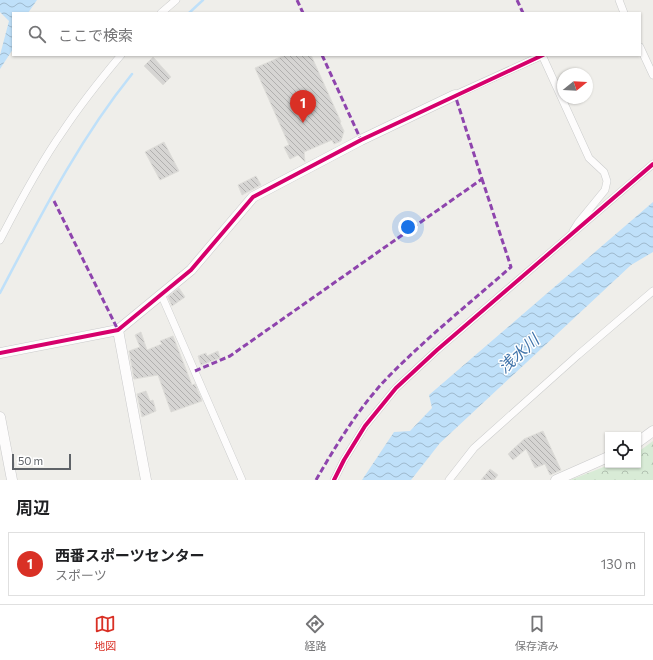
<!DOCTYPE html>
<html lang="ja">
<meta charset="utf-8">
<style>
:root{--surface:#fff;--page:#f2f2f2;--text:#202124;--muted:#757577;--line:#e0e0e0;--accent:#d93025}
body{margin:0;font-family:Commissioner,"Noto Sans JP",sans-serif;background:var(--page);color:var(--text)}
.controls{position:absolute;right:12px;bottom:12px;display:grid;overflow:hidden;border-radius:0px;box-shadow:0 1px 3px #0004}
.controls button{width:36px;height:36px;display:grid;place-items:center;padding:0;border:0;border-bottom:1px solid var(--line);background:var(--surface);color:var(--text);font:20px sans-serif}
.compass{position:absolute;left:557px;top:68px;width:36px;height:36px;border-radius:50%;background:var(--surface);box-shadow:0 1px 3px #0004;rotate:72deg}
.scale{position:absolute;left:12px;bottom:10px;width:59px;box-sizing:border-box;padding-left:4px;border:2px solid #5f6368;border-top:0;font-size:11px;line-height:14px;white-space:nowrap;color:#5f6368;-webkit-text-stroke:3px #fff;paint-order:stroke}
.you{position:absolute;left:408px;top:227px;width:14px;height:14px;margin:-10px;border:3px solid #fff;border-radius:50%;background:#1a73e8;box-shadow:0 0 0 6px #1a73e833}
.badge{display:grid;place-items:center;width:26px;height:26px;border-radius:50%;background:var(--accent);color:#fff;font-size:13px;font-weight:700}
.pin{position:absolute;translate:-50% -33px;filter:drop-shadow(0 1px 2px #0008)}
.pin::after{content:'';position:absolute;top:21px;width:14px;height:12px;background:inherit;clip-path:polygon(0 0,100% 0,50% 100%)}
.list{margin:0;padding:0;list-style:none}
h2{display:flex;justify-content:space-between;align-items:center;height:52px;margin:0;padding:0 16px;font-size:17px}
h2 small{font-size:13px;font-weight:400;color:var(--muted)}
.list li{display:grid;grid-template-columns:26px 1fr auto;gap:12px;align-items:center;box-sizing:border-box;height:64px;margin:0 8px 8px;padding:0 8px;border:1px solid var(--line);border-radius:0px}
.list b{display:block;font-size:15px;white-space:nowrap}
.list p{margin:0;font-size:13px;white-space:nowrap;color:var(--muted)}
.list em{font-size:13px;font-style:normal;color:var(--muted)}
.icon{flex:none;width:22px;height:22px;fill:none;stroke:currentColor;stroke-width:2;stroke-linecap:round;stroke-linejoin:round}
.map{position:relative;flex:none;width:653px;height:480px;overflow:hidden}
.search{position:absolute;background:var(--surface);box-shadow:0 1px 3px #0004;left:12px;right:12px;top:12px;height:44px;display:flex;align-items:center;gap:10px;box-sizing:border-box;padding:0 14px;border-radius:0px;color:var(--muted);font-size:15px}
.sheet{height:124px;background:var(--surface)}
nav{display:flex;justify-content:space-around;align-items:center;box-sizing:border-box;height:56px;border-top:1px solid var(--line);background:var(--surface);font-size:11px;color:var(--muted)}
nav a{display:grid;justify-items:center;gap:2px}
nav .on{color:var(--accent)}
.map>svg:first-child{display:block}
.forest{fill:url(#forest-crowns)}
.water{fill:url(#water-waves)}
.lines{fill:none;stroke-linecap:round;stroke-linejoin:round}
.stream{stroke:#bfe0f9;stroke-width:2.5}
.building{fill:url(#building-back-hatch);stroke:#deddd9}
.street-casing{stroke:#cbcccc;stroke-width:8}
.secondary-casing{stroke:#cacacb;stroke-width:11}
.street{stroke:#fdfcfc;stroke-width:7}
.secondary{stroke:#fdfcfc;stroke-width:10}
.quiet{stroke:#8e44ad;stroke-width:3;stroke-dasharray:6 3;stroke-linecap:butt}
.cycleway-casing{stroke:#fff;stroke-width:6}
.cycleway{stroke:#d6006c;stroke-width:4}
.labels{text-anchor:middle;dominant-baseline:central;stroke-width:3;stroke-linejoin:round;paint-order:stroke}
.water-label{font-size:16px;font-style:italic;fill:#4174aa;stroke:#fff}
</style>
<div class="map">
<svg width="653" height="480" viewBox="0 0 653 480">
<defs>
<pattern id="forest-crowns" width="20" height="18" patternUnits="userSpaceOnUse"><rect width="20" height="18" fill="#d8ebd6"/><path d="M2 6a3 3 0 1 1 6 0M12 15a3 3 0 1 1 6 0" fill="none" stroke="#b2c2b1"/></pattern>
<pattern id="water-waves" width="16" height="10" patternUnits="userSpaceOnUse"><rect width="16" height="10" fill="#bfe0f9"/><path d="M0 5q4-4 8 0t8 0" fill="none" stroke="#9eb9cd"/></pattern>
<pattern id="building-back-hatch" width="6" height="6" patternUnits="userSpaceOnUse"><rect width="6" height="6" fill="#d6d5d3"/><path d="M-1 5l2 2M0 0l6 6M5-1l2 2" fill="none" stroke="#b1b0af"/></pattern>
</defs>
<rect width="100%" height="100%" fill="#efeeea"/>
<path class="forest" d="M653,441V480H570L609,465H638V452Z"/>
<path class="water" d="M0,0H37L28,13H13V49L0,69V55L9,21L0,12Z
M653,202V252L631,265L440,443L411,480H362L394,432L410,431L432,408L429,395Z"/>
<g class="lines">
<path class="stream" d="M189,13L203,0
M0,293C40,217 78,141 132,74"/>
</g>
<path class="building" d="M285,55H311L341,122L340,123L344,131L341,141L334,144L332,140L304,152L305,162L298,155L290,159L284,147L289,145L255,68Z
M153,57L171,77L163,85L144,66Z
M164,142L179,171L160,180L145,152Z
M256,176L261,185L242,195L238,185Z
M179,288L185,297L172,306L168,297Z
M141,332L147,350L162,344L160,341L173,336L192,385L195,384L202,401L171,412L158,375L134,379L129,351L140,347L135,335Z
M218,351L220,358L201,365L198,356L206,353L207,356Z
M146,391L150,401L153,400L156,411L142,417L137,394Z
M543,431L561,470L550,475L545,464L535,468L526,449L513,460L508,454L524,439Z
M490,469L498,475L494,480H481Z"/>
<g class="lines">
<defs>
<path id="street" d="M619,0L624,13
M161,13L176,0
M640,47L653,75
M542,55L589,158L604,172L607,181L605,190L578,223L573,231
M455,95L543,55
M0,240C19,203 39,165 63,131C81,104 100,80 121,55
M161,294L242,480
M334,480L344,460L365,426L396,388L437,350L653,164
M449,480L474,448L578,355L653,291"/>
<path id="secondary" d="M118,330L146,480
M0,353L118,330L191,270L253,197L361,140L455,95
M0,417L12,480
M638,442L653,431
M556,480L608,457"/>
</defs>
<use href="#street" class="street-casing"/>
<use href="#secondary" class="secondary-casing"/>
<use href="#street" class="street"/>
<use href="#secondary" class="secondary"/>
<path class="quiet" d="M297,0L303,13
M517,0L523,13
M322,55L361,140
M54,201L118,330
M195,371L230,356L482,179L455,95
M316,480C338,442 361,404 392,373C430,335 471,302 511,267L482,179"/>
<defs>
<path id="cycleway" d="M0,353L118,330L191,270L253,197L361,140L543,55
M334,480L344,460L365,426L396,388L437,350L653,164"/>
</defs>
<use href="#cycleway" class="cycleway-casing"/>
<use href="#cycleway" class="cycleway"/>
</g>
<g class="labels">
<g class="water-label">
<text transform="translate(518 353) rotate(-42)">浅水川</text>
</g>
</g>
</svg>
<div class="controls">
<button><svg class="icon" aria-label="locate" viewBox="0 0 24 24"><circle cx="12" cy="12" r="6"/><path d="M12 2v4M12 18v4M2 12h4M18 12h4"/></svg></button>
</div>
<svg class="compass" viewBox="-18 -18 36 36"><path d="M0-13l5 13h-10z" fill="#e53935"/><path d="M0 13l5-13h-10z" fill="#757577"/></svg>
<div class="scale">50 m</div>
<div class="you"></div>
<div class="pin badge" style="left:303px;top:123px">1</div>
<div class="search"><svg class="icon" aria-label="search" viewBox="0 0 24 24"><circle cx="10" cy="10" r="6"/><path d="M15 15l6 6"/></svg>ここで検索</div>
</div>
<section class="sheet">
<h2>周辺<small></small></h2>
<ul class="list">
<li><span class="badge">1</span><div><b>西番スポーツセンター</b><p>スポーツ</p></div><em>130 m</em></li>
</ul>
</section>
<nav>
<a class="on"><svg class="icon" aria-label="map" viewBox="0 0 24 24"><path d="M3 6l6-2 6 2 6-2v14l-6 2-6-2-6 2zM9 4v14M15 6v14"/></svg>地図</a>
<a><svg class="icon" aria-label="directions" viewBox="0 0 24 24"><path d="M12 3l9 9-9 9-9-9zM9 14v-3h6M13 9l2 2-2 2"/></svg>経路</a>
<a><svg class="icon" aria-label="saved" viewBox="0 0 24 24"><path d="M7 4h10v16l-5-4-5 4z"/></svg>保存済み</a>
</nav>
